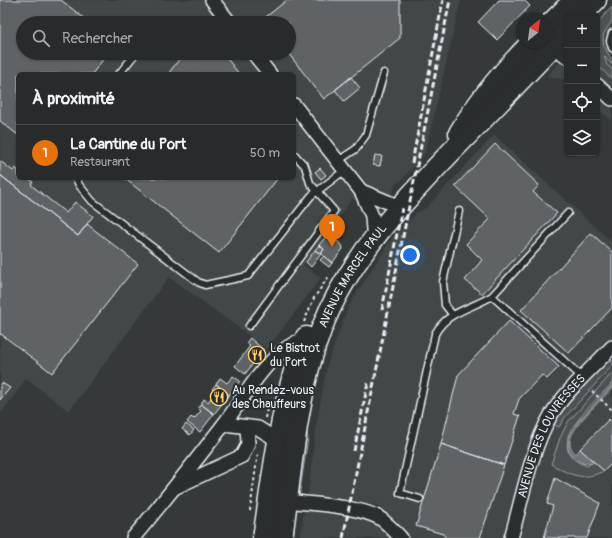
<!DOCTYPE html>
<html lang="fr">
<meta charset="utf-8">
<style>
:root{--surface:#282b2c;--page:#343738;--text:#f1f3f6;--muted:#a5a7a9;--line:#444748;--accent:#ffd166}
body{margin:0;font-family:Pangolin,sans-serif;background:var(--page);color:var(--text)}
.controls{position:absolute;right:12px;top:12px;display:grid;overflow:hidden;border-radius:6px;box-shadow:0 1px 3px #0004}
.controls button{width:36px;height:36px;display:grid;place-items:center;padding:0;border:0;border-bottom:1px solid var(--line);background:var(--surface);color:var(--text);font:20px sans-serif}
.compass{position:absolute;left:516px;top:12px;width:36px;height:36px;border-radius:50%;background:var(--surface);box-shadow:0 1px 3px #0004;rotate:29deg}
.you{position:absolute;left:410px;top:255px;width:14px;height:14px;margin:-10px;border:3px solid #fff;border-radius:50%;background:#1a73e8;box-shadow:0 0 0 6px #1a73e833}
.badge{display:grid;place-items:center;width:26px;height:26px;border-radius:50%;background:var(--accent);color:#fff;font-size:13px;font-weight:700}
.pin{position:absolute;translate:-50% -33px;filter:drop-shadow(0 1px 2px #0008)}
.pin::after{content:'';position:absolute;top:21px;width:14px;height:12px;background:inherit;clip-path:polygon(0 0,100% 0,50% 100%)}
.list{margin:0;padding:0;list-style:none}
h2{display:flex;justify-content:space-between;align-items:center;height:52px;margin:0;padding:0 16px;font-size:17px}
h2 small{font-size:13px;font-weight:400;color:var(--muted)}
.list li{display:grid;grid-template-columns:26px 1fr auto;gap:12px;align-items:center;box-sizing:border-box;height:56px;padding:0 16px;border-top:1px solid var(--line)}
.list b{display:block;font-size:15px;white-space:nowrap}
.list p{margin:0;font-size:13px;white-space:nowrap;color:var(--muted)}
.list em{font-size:13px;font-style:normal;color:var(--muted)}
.icon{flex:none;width:22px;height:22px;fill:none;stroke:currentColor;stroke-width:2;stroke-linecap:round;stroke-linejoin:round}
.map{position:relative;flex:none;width:612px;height:538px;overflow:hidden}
.search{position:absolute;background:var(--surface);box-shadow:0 1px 3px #0004;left:16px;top:16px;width:280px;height:44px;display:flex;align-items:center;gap:10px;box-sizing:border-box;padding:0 14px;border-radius:22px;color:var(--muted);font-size:15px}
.panel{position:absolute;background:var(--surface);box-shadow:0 1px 3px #0004;left:16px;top:72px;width:280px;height:108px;border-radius:6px}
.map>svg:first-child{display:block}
.built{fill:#424647;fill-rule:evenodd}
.green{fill:#4d5152;stroke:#9aa1a5}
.water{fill:#707579;stroke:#a0a7ac}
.building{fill:#5f6365;stroke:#e8f1f8}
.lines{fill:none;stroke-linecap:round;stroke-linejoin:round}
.lane-casing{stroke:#e8f1f8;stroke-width:9}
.street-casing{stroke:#e8f1f8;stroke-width:16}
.primary-casing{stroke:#e8f1f8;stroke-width:23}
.path{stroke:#e8f1f8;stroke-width:2;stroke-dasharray:3 3;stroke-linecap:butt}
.lane{stroke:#2a2d2e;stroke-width:6}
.street{stroke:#2a2d2e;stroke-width:13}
.primary{stroke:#2a2d2e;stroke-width:20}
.rail{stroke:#e8f1f8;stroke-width:3;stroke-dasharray:6 3;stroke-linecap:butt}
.labels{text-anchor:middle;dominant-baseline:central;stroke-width:4;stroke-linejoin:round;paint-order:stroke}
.street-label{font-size:12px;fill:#e8f1f8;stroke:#2a2d2e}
.poi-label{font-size:12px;fill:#e8f1f8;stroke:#2a2d2e;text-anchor:start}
</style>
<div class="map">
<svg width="612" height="538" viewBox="0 0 612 538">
<rect width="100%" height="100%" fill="#35393a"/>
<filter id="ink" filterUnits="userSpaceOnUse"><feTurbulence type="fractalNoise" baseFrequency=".025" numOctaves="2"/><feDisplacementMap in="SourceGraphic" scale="8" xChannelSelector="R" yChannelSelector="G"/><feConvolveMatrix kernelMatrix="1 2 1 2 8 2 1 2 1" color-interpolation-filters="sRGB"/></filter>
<g filter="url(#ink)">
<path class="built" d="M0,0H461L425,153L401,181H398L384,209L352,199L304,265L321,278L267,349L169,277L69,411L26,379L0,415ZM23,23H289V53H23ZM18,74H294V178H18Z
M612,7V121L597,108V23Z
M567,55V80L547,76Z
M494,135L612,242V538H300L304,511L335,515V511L379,522L380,506L308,495L316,427L327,365L348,307L390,241L416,213L427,207Z"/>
<path class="green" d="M612,7C612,10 612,16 612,19C610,27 603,30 603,39C603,50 612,56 612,65L604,56L607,65L612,69V79L597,65V23Z
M612,360V366L565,417L559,427L553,424L562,411L604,364Z
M612,373V383C598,399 554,435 571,456C575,461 581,464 587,466L594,462L604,471C582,481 572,476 551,464L560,438L568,422Z
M306,428L308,438L299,497L294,496Z"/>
<path class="water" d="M612,385V388C602,400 569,428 570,443C570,448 573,451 576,454L580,449L594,462C582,467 575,460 568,450V436L572,428Z"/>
<path class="building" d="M0,0H61L90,23H23V53H108L92,74H18V135L0,121Z
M287,0H400V38L324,99L288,53L289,23H264L262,20Z
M499,0H524L530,6L497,40L478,22Z
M184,53H223L239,74H168Z
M351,77L360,88L344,101L335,90Z
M495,144L539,185L533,192L557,213L482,294L465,280L482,260L466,244L490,219L455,186Z
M375,155L382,156L380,166L373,165Z
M0,161L13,171L15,168L18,170V178H28L33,182L31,185L66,213L75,202L93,216L78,236L0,175Z
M320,168L326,175L321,179L315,172Z
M0,175L78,236L87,224L138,264L52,373L1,334L0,335Z
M124,178H278L219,253Z
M591,233L612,252V308L569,353L521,310Z
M328,234L342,245L343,249L332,263L321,254L324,249L319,245Z
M319,245L324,249L321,254L315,250Z
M315,250L321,254L311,267L306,262Z
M324,256L332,263L329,267L320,260Z
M509,321L559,367L547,379L542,375L519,399L514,414L520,416L504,465L441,444L458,375Z
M250,338L264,350L245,374L235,366L250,346L246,343Z
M233,376L240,381L229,395L216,384L220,378L227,383Z
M2,383L10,388L0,400V386Z
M216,384L229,395L214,414L201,404L204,399L208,402L216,391L212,389Z
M201,404L214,414L200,432L187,422L191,417L194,419L201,411L198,408Z
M609,419L612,422V463L604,471L580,449Z
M186,424L194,430L190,435L182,429Z
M441,444L504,465L480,538H446L443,534L416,526Z
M555,478L600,503L587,538H544L553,506L547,504Z"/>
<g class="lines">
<defs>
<path id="lane" d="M612,33L610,41L612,48
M119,74L136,53
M338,161L356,149L366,135L384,73
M76,178L79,185L92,201L198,282L205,285L248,276L311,196L345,170
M492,296L568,213
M452,314L445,305L443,282L459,211
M249,326L334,211L310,183L305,166L294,154
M420,499L400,493L435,334C447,311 471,309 492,296L583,378"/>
<g id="street">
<path d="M212,0L230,23"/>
<path d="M553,46L567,57"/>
<path d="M253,53L270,74"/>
<path d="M597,85L612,99"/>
<path d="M294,105L361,191L372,216L373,230"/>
<path d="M361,191L400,207"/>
<path d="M224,424L258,428L277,440"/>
<path d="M176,487L242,456L248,444L247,427"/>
<path d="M287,501C310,504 362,506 381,519C388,524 395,532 401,538"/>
<path d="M133,538C164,501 194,463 224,424C247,394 268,351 306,338"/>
<path id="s1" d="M511,538C522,500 531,449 551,415C565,392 593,367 612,347"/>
</g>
<g id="primary">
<path d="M582,15L596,0"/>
<path d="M546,28L574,0"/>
<path d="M459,133C479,99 504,70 532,42"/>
<path d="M263,538C274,470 280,402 306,337"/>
<path id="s2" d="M282,538C292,469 296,396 321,330C348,259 402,203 454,149C492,110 530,71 567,31"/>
</g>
</defs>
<use href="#lane" class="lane-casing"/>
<use href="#street" class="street-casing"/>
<use href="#primary" class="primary-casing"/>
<path class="path" d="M304,322L314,298L329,276
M592,391L612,410
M265,418L267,409
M250,511L258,452"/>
<use href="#lane" class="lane"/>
<use href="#street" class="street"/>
<use href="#primary" class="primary"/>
<path class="rail" d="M412,163L443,0
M382,310L402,208
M354,451L368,383
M343,538L450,0"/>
</g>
</g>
<defs>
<symbol id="restaurant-ring" viewBox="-11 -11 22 22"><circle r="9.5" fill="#2a2d2e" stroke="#ffd166" stroke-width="1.5"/><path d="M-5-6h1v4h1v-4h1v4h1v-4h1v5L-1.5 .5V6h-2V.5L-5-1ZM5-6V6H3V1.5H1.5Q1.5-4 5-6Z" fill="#ffd166"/></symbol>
</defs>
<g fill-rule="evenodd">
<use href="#restaurant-ring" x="247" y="345" width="20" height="20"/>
<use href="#restaurant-ring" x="209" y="387" width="20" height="20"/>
</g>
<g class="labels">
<g class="street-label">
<text stroke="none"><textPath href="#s2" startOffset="275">AVENUE MARCEL PAUL</textPath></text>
<text stroke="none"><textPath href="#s1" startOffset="111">AVENUE DES LOUVRESSES</textPath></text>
</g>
<g class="poi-label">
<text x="270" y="348">Le Bistrot<tspan x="270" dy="14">du Port</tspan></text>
<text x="232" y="390">Au Rendez-vous<tspan x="232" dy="14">des Chauffeurs</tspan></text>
</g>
</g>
</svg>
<div class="controls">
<button>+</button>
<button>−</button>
<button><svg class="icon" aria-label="locate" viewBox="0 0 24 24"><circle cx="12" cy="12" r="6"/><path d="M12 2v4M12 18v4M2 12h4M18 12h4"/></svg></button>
<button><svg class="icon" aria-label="layers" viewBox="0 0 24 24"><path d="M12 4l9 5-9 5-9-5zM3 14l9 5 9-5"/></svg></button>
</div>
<svg class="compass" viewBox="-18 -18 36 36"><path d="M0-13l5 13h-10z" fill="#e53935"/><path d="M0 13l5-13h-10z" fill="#a5a7a9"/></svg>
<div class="you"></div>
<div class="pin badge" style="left:332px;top:247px;background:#e8710a">1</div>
<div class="search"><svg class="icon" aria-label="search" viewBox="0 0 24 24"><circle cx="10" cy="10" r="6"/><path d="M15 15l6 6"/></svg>Rechercher</div>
<section class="panel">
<h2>À proximité<small></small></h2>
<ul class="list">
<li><span class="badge" style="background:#e8710a">1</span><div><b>La Cantine du Port</b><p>Restaurant</p></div><em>50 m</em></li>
</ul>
</section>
</div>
